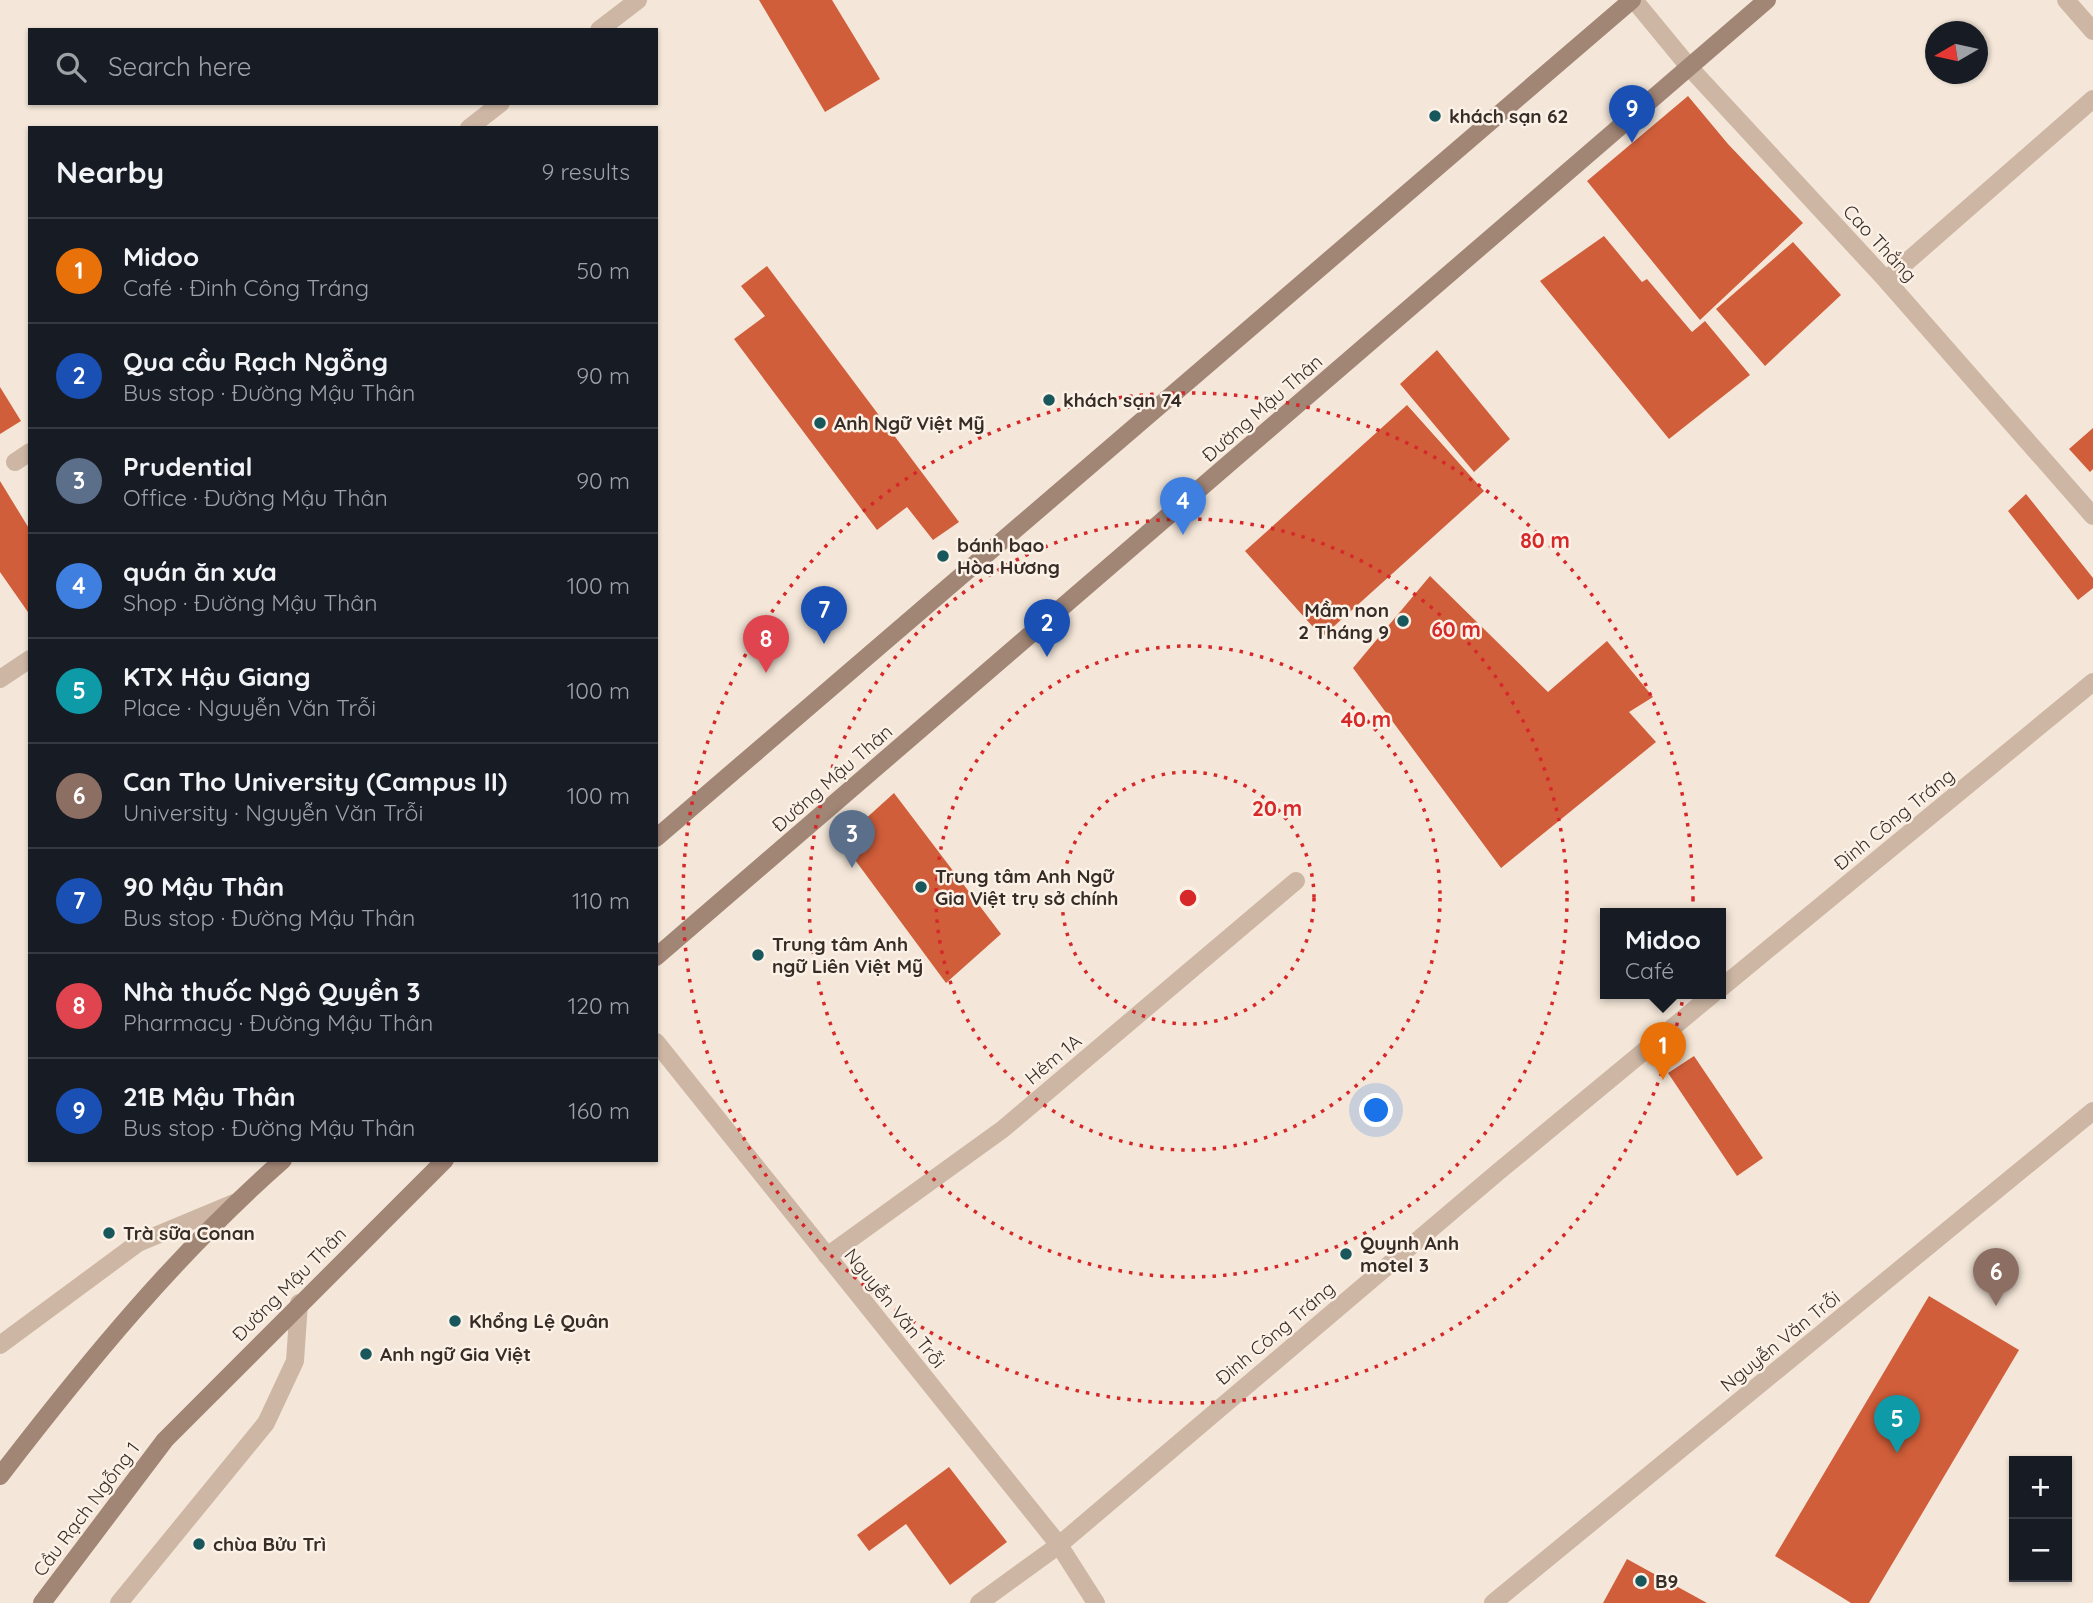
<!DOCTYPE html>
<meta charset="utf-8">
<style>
:root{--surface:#171b24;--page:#242831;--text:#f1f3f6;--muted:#9ea1a6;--line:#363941;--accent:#8c9099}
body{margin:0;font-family:Quicksand,sans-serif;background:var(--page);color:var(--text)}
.controls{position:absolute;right:21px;bottom:21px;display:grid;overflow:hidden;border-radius:0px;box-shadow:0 2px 5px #0004}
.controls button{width:63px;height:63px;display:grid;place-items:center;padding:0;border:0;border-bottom:2px solid var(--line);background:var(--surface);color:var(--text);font:35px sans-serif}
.compass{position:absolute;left:1925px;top:21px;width:63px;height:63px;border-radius:50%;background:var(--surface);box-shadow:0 2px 5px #0004;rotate:261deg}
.you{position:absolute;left:1377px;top:1111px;width:24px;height:24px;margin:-18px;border:5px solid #fff;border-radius:50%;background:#1a73e8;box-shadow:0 0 0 10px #1a73e833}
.badge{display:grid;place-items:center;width:46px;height:46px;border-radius:50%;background:var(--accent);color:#fff;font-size:23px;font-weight:700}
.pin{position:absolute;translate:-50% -58px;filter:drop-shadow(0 2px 4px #0008)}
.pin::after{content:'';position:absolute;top:37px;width:24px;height:21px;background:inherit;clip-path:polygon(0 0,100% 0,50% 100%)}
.popup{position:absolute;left:1600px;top:908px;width:126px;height:91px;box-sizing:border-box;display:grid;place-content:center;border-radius:0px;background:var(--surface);filter:drop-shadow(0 2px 5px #0005);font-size:23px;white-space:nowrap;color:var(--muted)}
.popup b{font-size:26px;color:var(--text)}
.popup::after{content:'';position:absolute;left:50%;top:100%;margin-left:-14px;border:14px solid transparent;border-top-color:var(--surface)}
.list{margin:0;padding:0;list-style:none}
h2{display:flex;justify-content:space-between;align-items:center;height:91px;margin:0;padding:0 28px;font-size:30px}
h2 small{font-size:23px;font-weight:400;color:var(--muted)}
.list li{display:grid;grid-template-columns:46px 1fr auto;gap:21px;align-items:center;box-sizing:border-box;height:105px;padding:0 28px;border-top:2px solid var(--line)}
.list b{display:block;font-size:26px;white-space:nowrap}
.list p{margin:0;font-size:23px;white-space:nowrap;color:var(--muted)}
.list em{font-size:23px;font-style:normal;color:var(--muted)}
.icon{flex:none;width:38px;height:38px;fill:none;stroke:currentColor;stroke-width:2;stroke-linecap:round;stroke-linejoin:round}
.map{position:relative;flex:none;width:2093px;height:1603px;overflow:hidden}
.search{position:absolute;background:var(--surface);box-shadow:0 2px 5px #0004;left:28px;top:28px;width:630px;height:77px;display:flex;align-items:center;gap:18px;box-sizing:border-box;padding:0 24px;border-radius:0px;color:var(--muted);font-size:26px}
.panel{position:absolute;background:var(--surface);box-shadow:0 2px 5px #0004;left:28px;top:126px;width:630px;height:1036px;border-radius:0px}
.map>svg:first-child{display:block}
.building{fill:#d15e3a}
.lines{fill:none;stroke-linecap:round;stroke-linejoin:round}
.service{stroke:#cdb6a4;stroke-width:18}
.minor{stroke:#cdb6a4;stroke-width:18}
.tertiary{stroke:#cdb6a4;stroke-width:18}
.secondary{stroke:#a18575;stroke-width:18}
.ring{fill:none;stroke:#d62828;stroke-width:3.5;stroke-dasharray:3.5 7}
.poi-dot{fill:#18585d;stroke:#fbf1e6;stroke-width:2.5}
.labels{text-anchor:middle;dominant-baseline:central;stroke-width:5;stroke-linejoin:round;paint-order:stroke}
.poi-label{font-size:19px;font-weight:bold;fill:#372c26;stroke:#fbf1e6;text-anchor:start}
.street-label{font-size:19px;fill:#372c26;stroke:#fbf1e6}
.centre{fill:#d62828;stroke:#fbf1e6;stroke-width:3.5}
.ring-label{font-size:21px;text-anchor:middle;font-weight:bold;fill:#d62828;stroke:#fbf1e6;stroke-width:5;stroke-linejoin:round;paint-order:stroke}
</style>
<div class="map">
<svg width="2093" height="1603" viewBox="0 0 2093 1603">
<rect width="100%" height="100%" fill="#f4e7d9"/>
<path class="building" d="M759,0H832L880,79L825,112Z
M1688,96L1728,144L1803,223L1700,320L1587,181Z
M1604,236L1642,282L1647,279L1692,332L1705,321L1750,375L1669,439L1540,281Z
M1793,242L1841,295L1765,366L1716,309Z
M767,266L959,522L933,540L907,507L877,530L734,339L765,316L741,286Z
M1437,350L1510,439L1474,472L1400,384Z
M0,387L21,421L0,434Z
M1407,405L1484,491L1322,637L1245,551Z
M2093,428V469L2090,472L2069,449Z
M0,481L30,530V615L0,572Z
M2026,494L2093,578V588L2078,600L2008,511Z
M1430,576L1548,692L1607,641L1653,697L1629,712L1656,742L1501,868L1353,668Z
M894,793L1001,934L946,983L841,841Z
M1694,1056L1763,1158L1737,1176L1668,1073Z
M1929,1296L2019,1350L1869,1603H1851L1775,1556Z
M949,1467L1007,1542L950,1585L906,1524L869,1551L857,1535Z
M1627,1559L1707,1603H1603Z"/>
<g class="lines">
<path class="service" d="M979,1603L1059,1545"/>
<path class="minor" d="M2066,0L2093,31
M1690,68L1886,280L2093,516
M1886,280L2093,99
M15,462L30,452
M0,679L30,659
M1721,988L2093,682
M827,1256L1003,1129L1296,881
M1059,1545L1498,1172L1713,994"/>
<path class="tertiary" d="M1634,0L1690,68
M599,30L638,0
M469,128L501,103
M656,1042L1059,1545L1096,1603
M0,1345L138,1243L234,1203
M119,1603L266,1423L295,1361L299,1303
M1493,1603L2093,1111"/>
<path class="secondary" d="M656,838L1632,0
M656,957L1767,0
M0,1476C86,1364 177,1253 283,1160
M42,1603L165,1440L445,1160"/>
</g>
<g class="ring">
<circle cx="1188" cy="898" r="126"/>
<circle cx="1188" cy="898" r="252"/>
<circle cx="1188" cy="898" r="379"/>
<circle cx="1188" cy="898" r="505"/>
</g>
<g class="poi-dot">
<circle cx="1435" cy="116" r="7"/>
<circle cx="1049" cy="400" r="7"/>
<circle cx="820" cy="423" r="7"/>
<circle cx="943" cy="556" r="7"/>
<circle cx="1403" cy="621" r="7"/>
<circle cx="921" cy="887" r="7"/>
<circle cx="758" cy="955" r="7"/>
<circle cx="109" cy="1233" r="7"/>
<circle cx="1346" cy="1254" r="7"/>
<circle cx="455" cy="1321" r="7"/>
<circle cx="366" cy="1354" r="7"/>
<circle cx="199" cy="1544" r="7"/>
<circle cx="1641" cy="1581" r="7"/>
</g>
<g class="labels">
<g class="poi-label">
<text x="1449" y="116">khách sạn 62</text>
<text x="1063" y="400">khách sạn 74</text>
<text x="834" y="423">Anh Ngữ Việt Mỹ</text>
<text x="957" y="545">bánh bao<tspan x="957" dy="22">Hòa Hương</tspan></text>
<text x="1389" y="610" text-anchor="end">Mầm non<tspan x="1389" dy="22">2 Tháng 9</tspan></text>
<text x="935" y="876">Trung tâm Anh Ngữ<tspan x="935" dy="22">Gia Việt trụ sở chính</tspan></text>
<text x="772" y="944">Trung tâm Anh<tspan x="772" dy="22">ngữ Liên Việt Mỹ</tspan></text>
<text x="123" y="1233">Trà sữa Conan</text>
<text x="1360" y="1243">Quynh Anh<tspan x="1360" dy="22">motel 3</tspan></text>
<text x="469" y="1321">Khổng Lệ Quân</text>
<text x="380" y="1354">Anh ngữ Gia Việt</text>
<text x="213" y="1544">chùa Bửu Trì</text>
<text x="1655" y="1581">B9</text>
</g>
<g class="street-label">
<text transform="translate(1880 243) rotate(47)">Cao Thắng</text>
<text transform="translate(1262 408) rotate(-41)">Đường Mậu Thân</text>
<text transform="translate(832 778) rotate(-41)">Đường Mậu Thân</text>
<text transform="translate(1894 819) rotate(-39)">Đinh Công Tráng</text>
<text transform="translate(1053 1059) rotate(-40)">Hẻm 1A</text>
<text transform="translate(289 1284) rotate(-45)">Đường Mậu Thân</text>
<text transform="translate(895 1308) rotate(51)">Nguyễn Văn Trỗi</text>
<text transform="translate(1275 1333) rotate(-40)">Đinh Công Tráng</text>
<text transform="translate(1780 1341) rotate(-39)">Nguyễn Văn Trỗi</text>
<text transform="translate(86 1509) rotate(-53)">Cầu Rạch Ngỗng 1</text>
</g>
</g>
<circle cx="1188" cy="898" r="10" class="centre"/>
<g class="ring-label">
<text x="1545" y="548">80 m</text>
<text x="1456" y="637">60 m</text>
<text x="1366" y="727">40 m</text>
<text x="1277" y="816">20 m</text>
</g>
</svg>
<div class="controls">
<button>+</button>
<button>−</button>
</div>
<svg class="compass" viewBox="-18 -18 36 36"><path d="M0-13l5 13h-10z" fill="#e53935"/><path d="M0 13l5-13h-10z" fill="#9ea1a6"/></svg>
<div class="you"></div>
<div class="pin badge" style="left:1663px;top:1080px;background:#e8710a">1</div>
<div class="popup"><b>Midoo</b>Café</div>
<div class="pin badge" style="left:1047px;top:657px;background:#1a4fb4">2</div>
<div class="pin badge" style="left:852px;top:868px;background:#5c6f8a">3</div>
<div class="pin badge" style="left:1183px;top:535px;background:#3f7fe0">4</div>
<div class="pin badge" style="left:1897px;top:1453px;background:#0f9aa8">5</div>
<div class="pin badge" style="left:1996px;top:1306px;background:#8d6e63">6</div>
<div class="pin badge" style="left:824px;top:644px;background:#1a4fb4">7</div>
<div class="pin badge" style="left:766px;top:673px;background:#e0444e">8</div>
<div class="pin badge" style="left:1632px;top:143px;background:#1a4fb4">9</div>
<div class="search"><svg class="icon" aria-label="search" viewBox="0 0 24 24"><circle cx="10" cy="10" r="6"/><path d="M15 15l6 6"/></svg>Search here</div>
<section class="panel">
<h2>Nearby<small>9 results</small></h2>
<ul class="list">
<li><span class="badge" style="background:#e8710a">1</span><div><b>Midoo</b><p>Café · Đinh Công Tráng</p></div><em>50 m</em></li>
<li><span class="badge" style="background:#1a4fb4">2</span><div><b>Qua cầu Rạch Ngỗng</b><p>Bus stop · Đường Mậu Thân</p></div><em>90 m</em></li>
<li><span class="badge" style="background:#5c6f8a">3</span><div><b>Prudential</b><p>Office · Đường Mậu Thân</p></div><em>90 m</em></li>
<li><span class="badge" style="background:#3f7fe0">4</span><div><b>quán ăn xưa</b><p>Shop · Đường Mậu Thân</p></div><em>100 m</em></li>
<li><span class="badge" style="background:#0f9aa8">5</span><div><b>KTX Hậu Giang</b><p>Place · Nguyễn Văn Trỗi</p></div><em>100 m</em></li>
<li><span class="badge" style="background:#8d6e63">6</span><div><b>Can Tho University (Campus II)</b><p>University · Nguyễn Văn Trỗi</p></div><em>100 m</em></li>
<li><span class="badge" style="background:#1a4fb4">7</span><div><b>90 Mậu Thân</b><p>Bus stop · Đường Mậu Thân</p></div><em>110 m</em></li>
<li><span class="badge" style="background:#e0444e">8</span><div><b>Nhà thuốc Ngô Quyền 3</b><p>Pharmacy · Đường Mậu Thân</p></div><em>120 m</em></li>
<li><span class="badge" style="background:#1a4fb4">9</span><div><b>21B Mậu Thân</b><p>Bus stop · Đường Mậu Thân</p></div><em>160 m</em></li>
</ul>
</section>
</div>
